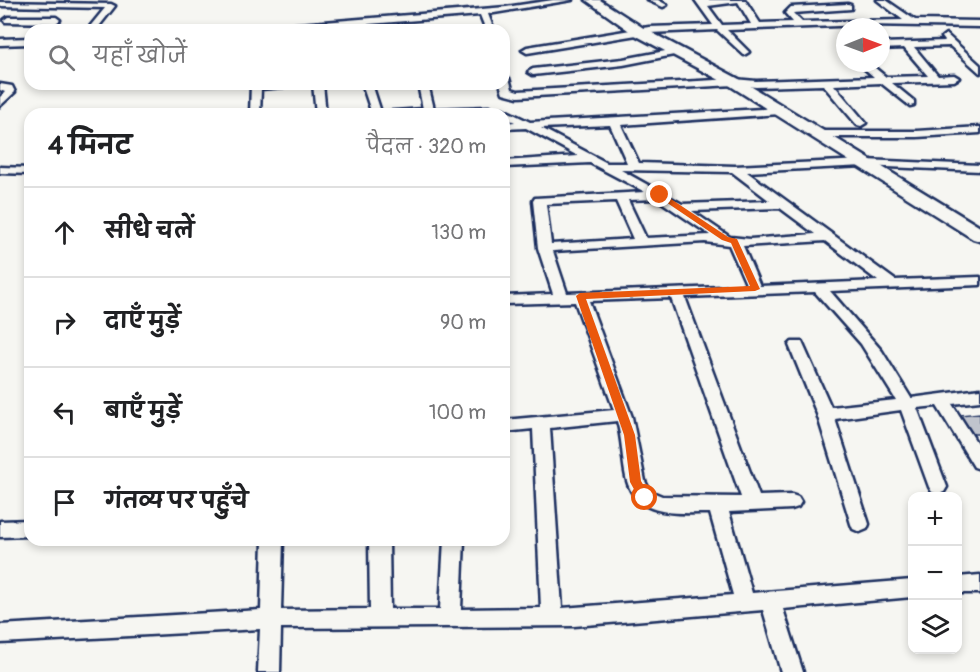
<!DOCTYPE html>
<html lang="hi">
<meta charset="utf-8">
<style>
:root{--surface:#fff;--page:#f6f6f6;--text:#202124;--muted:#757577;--line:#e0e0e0}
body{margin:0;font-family:Pangolin,"Playpen Sans Deva",sans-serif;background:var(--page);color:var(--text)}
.controls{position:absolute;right:18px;bottom:18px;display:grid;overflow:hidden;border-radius:12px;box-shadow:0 3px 9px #0003}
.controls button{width:54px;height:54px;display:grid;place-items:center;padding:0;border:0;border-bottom:2px solid var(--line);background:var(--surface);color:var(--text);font:30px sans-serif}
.compass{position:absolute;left:836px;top:18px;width:54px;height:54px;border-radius:50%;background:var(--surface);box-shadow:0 3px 9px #0003;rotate:89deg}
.stop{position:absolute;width:18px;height:18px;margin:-14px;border:4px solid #ea580c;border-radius:50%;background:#fff}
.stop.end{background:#ea580c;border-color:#fff;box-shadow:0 2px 6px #0008}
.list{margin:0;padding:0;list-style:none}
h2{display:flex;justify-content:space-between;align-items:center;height:78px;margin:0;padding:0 24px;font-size:26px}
h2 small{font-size:20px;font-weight:400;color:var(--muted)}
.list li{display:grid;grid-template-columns:39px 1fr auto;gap:18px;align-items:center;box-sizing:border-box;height:90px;padding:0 24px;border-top:2px solid var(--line)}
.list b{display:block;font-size:22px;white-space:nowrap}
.list em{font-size:20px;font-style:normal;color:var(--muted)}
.icon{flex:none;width:33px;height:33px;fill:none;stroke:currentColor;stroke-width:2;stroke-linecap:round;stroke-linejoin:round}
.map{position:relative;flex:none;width:980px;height:672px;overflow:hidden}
.search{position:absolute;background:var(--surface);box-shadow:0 3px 9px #0003;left:24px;top:24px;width:486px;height:66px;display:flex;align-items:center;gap:15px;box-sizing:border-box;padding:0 21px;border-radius:18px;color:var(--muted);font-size:22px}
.panel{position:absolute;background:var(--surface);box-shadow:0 3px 9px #0003;left:24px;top:108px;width:486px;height:438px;border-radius:18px}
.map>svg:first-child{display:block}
.building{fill:#c0c4cd;stroke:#1b2f5e;stroke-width:1.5}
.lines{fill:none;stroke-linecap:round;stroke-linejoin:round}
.street-casing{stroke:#1b2f5e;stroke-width:5}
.secondary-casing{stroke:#1b2f5e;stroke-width:5}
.street{fill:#f6f6f2;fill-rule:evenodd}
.secondary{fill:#f6f6f2;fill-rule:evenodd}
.route{fill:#ea580c}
</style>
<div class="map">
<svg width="980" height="672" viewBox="0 0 980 672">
<rect width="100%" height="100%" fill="#f6f6f2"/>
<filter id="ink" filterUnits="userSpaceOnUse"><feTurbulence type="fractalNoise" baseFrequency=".0167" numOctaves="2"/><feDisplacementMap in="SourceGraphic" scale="12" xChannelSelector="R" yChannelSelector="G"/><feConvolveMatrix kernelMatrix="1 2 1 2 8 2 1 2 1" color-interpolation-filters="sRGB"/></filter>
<g filter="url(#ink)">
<path class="building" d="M980,413V434H973L959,415Z"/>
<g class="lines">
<defs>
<path id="street" d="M553,0H572L488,14L494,30H486L480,15L295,30H259L263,27L506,7Z
M647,0H658L667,5L663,7Z
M695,0H745L760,23L793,22L785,13L791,7L848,4L851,5V9L793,13L802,22L903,20L877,0H886L915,20L980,21V27L866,25L727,30L749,52L744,55L717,30L649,33L527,53L522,50L527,47L649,27L713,25ZM738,2L751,24L722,25L708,6Z
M0,2L111,4L115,6L96,30H87L105,8L0,6Z
M8,17H56L60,20L56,23L5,22L4,20Z
M946,34L980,65V73L950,46L914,47L938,76L954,75L959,78L954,81L892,83L914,101V105L910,106L881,83L834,85L866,123L861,126L857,125L823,85L756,87L734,85L518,97L503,93L500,84H504V75L509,78L512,89L518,91L734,79L756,81L874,77L858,63H869L886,77L928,76L904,48L881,49V43L945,41L942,37Z
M30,38V44L0,45V39Z
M676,49L681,52L679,54L623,65L533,75L528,72L533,69L623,59Z
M0,84L12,86L15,92L0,106V97L5,92L0,90Z
M251,84H288L283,87L261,89L260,114H250Z
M313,84H323L326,114H316Z
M362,84H372L381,112L423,109L418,84H428L434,109L488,107L503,109L530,122L780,108L785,111L780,114L621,125L639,163L735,166L864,160L980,165V171L864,166L747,172L895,280L980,277V285L830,291L882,351L911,398L980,389V401L952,404L980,448V469L974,467L937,406L917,408L947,487L944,492L938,494L932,492L929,487L901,410L835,419L869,524L867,529L860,532L853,529L851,524L817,414L789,345L792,342H802L831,407L896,400L861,344L815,292L685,297L759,496L792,495L798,497L801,502L798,507L792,509L729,512L752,593L912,580V597L783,609L803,672H781L763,610L574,626L281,628L280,672H258L260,629L0,643V625L261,610L263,540H283L281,610L370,609L369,540H389L390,609H440L444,540H464L461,609L541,608L533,429L504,432V420L614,410L575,302L504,304V296L553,294L538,248L533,201L535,198L645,192L590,163L504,167V161L578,156L526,128L504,129V123L515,122L504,117V114H372ZM610,125L627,163H607L541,128ZM621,170L732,172L770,201L682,204ZM657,199L710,235L646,238L628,200ZM616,201L633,239L551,244L546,204ZM780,208L815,234L750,239L730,237L692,211ZM825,241L878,281L760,286L743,246ZM705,242L729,245L747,286L567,293L553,251ZM671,298L741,497L662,496L650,491L645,481L632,417L589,301ZM617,421C622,438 622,455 625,472C632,518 673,513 710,513L733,595L562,608L550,428Z
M980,127V133L917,137H817L812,134L817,131H917Z
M0,167L30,168V174L0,173Z
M30,520V536L0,537V521Z
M980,575V593H958V577Z"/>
<path id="secondary" d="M586,0H600L645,29L739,79L980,227V241L973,239L729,85L635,35Z"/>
</defs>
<use href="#street" class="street-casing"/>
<use href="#secondary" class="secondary-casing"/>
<use href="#street" class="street"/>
<use href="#secondary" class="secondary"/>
</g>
</g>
<path class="route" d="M657,193H662L728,237L737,239L760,289L755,291L586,299L635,435L641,481L651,498L645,503L641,502L630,482L624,435L576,296L580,293L750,286L731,243L722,240L657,196Z"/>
</svg>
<div class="controls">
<button>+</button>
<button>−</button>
<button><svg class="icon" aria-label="layers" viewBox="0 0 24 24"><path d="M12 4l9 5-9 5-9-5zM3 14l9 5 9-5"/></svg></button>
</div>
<svg class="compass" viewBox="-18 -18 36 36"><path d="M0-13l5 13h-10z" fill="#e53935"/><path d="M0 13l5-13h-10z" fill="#757577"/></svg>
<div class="stop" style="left:645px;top:498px"></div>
<div class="stop end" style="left:660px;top:195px"></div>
<div class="search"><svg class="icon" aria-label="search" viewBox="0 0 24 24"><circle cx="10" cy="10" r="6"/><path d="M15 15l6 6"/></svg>यहाँ खोजें</div>
<section class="panel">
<h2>4 मिनट<small>पैदल · 320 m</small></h2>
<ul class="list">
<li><svg class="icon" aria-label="ahead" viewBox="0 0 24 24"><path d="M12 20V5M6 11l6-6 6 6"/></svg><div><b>सीधे चलें</b></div><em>130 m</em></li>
<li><svg class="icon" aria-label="right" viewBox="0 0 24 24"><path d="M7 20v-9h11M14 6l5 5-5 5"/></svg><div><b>दाएँ मुड़ें</b></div><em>90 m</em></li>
<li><svg class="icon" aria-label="left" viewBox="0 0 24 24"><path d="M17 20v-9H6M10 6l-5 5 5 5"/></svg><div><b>बाएँ मुड़ें</b></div><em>100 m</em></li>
<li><svg class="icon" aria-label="arrive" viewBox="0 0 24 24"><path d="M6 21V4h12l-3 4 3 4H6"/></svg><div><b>गंतव्य पर पहुँचे</b></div></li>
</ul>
</section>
</div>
